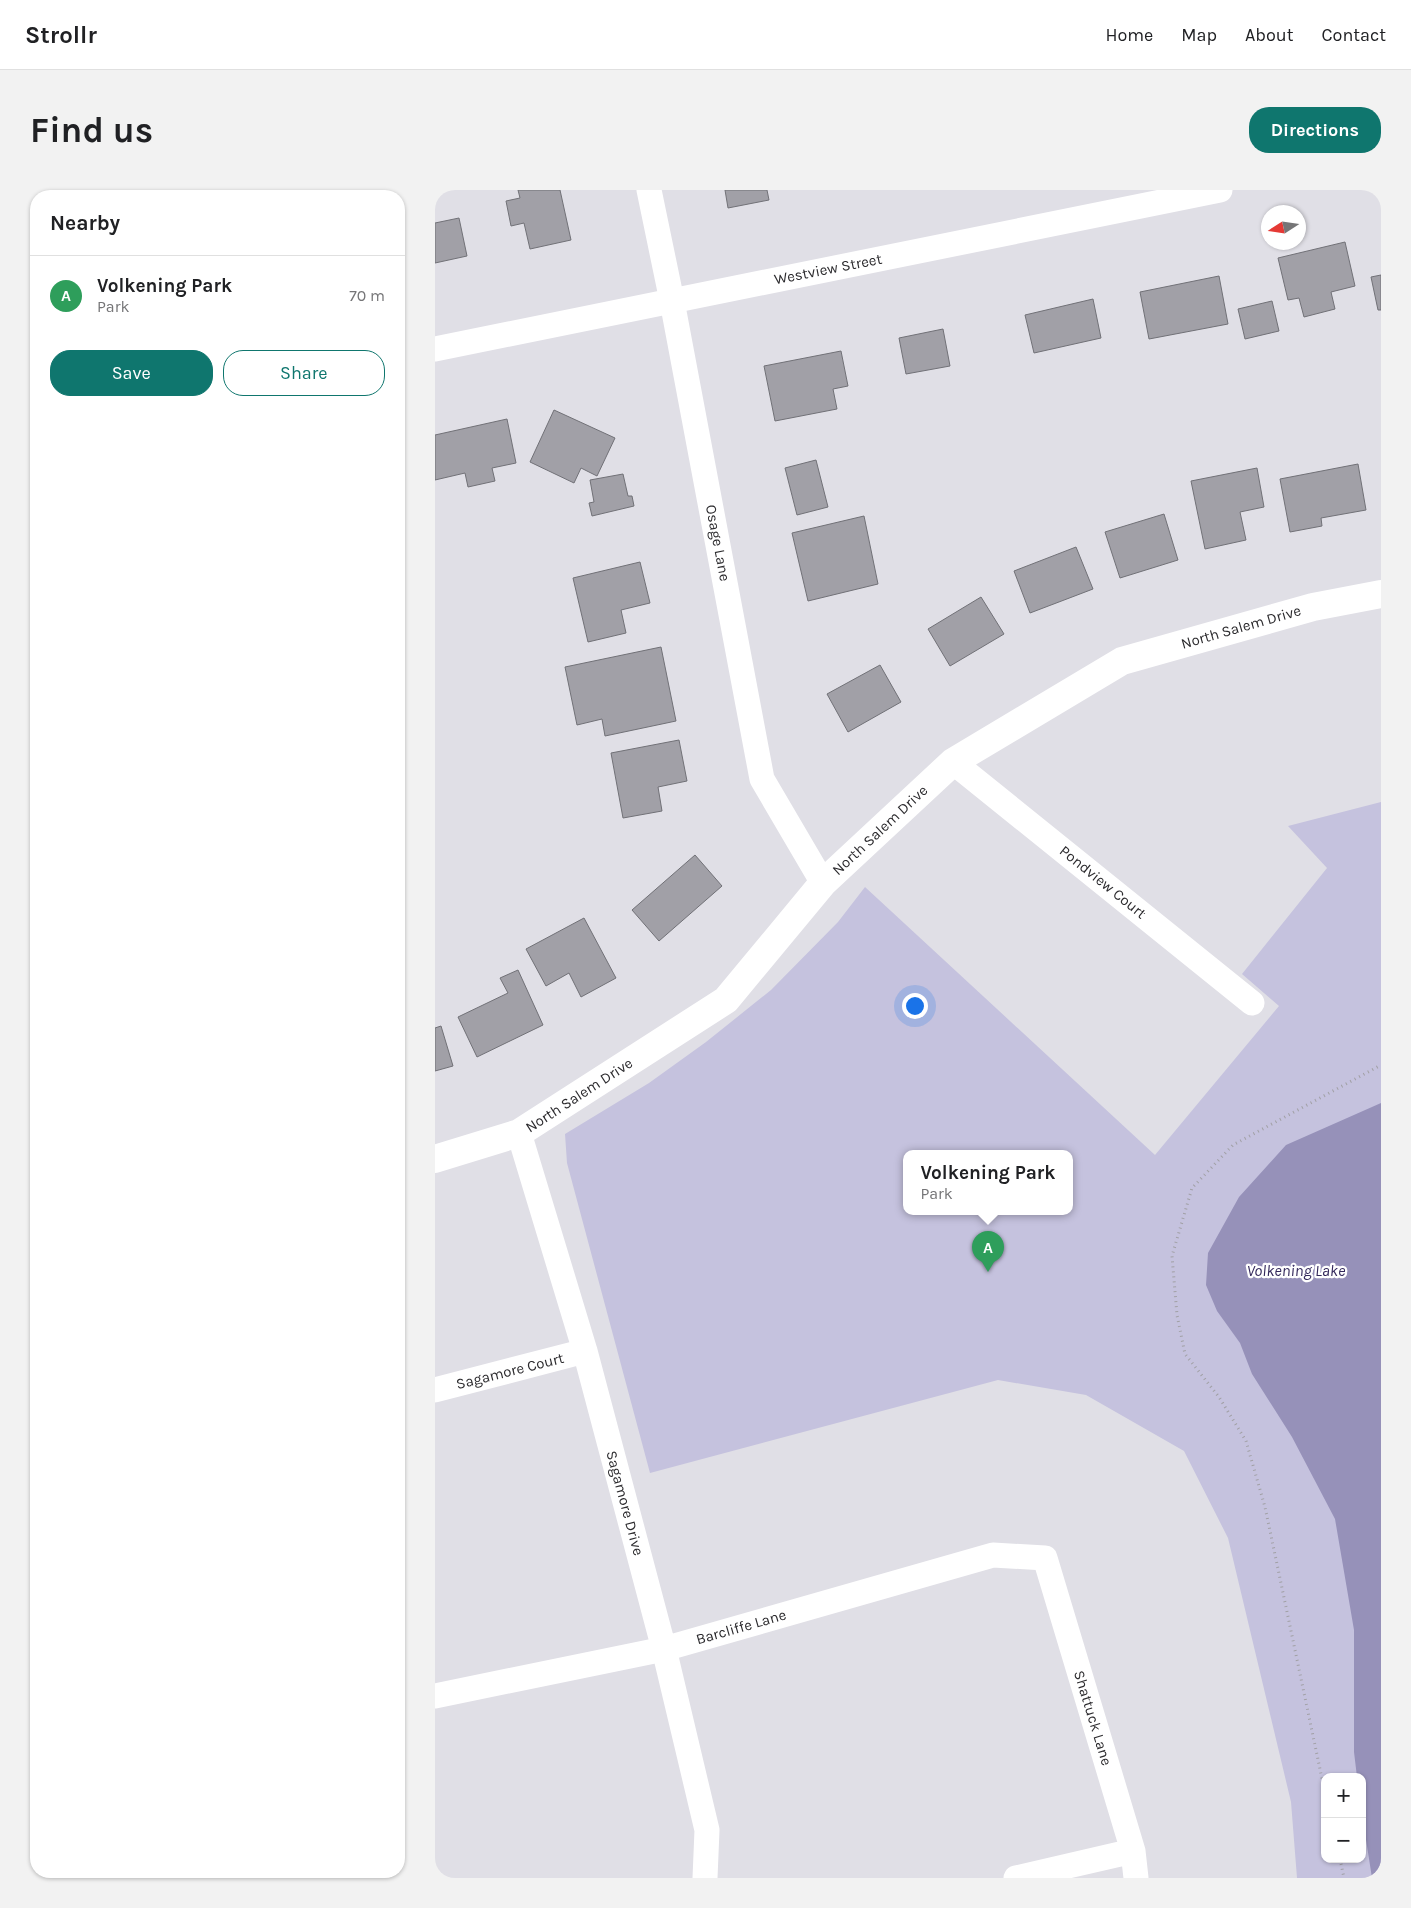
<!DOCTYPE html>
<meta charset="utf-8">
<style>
:root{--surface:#fff;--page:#f2f2f2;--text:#202124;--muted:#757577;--line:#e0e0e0;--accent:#0f766e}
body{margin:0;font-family:Karla,sans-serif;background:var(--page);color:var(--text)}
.controls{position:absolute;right:15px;bottom:15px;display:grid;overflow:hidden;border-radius:10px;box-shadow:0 1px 4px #0004}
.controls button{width:45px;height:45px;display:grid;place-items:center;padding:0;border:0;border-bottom:1px solid var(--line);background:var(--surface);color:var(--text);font:25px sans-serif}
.compass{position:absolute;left:826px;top:15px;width:45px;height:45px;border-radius:50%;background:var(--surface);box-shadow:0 1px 4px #0004;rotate:258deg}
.you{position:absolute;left:479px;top:815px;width:18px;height:18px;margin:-12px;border:4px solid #fff;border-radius:50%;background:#1a73e8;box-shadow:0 0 0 8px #1a73e833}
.badge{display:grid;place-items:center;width:32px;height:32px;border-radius:50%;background:var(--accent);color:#fff;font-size:16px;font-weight:700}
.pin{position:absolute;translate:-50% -41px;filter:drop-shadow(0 1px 2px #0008)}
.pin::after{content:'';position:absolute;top:26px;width:18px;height:15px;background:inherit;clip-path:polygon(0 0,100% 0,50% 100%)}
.popup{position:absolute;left:468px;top:960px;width:170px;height:65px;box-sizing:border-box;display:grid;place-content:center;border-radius:10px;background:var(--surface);filter:drop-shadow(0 1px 4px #0005);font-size:16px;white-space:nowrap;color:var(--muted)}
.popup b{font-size:19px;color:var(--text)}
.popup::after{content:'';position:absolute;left:50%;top:100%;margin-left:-10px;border:10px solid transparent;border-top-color:var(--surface)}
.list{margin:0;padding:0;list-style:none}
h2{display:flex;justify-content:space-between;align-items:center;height:65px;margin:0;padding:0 20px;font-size:21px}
h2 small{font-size:16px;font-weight:400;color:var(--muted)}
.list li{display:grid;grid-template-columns:32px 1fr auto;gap:15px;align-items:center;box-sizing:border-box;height:80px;padding:0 20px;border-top:1px solid var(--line)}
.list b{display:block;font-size:19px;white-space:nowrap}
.list p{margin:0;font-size:16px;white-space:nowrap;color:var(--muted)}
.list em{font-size:16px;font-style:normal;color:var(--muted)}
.actions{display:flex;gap:10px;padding:15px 20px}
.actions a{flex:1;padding:11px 0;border:1px solid var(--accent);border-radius:20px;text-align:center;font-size:18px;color:var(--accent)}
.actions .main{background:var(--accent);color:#fff}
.map{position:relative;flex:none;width:946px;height:1688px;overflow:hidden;border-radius:20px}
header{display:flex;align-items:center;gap:30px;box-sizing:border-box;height:70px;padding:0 25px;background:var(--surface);border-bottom:1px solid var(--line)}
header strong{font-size:24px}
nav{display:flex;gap:28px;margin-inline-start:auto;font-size:18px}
.intro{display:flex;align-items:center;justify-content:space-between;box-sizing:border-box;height:120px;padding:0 30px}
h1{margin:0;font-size:35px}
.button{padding:12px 22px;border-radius:20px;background:var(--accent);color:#fff;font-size:18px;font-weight:700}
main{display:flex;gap:30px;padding:0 30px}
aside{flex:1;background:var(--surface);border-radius:20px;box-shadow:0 1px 4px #0004}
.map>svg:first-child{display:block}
.green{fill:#c5c2de;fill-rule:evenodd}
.water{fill:#9691b9}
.building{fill:#a1a0a7;stroke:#717177}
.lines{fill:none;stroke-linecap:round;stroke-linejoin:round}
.path{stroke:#a1a0a5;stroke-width:3;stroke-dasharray:1 4;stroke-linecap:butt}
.street{stroke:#fff;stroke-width:25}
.secondary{stroke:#fff;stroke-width:28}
.labels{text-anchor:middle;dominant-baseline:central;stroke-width:4.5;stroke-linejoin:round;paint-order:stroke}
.street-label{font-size:15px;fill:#2c2b2e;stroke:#fff}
.water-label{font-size:16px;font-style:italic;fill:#33285b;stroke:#fff}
</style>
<header>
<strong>Strollr</strong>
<nav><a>Home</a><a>Map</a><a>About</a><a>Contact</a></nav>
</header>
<div class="intro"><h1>Find us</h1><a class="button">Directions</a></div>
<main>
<aside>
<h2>Nearby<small></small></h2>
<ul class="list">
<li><span class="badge" style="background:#2e9e5b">A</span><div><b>Volkening Park</b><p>Park</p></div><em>70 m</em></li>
</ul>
<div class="actions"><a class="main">Save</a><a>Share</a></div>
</aside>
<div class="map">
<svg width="946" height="1688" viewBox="0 0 946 1688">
<rect width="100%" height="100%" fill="#e0dfe6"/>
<path class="green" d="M946,612V1688H862L856,1612L793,1348L749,1261L651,1205L563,1190L215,1283L132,973L130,944L214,893L271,852L336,800L403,732L430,697L720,965L844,816L807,784L892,678L853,636ZM472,963H634V1021H472ZM890,1587H927V1669H890Z"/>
<path class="water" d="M946,913V1688H937L927,1624V1587H922L919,1562V1440L900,1329L857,1247L817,1184L805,1153L782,1121L771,1095L773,1063L804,1007L851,955Z"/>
<path class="building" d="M83,0H125L136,50L95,59L89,33L76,36L71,11L85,8Z
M290,0H332L334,10L293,18Z
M24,28L32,66L0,73V33Z
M910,52L920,96L896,102L900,119L869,127L864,108L853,110L843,68Z
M946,85V120H943L936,87Z
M784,86L793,134L714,149L705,102Z
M658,109L666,148L599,163L590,125Z
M837,111L844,141L810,149L803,119Z
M508,139L515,176L471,184L464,148Z
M406,161L413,196L398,199L402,219L340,231L329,176Z
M119,220L180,248L162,286L146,278L139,293L95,272Z
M72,229L81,273L57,278L60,291L33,297L30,283L0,290V245Z
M381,270L393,317L362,325L350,278Z
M923,274L931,320L886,328L887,336L855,342L845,289Z
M822,278L829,317L805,322L811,350L770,359L756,291Z
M188,284L193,306H197L199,316L157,326L154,313L159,312L155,290Z
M729,324L743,370L685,388L670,342Z
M429,326L443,394L373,411L357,343Z
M641,357L658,399L595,423L579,381Z
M205,372L215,413L186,420L191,443L153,452L138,388Z
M546,407L569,444L515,476L493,439Z
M226,457L241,531L170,546L167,529L142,535L130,477Z
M445,475L466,512L413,542L392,504Z
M244,550L252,591L223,597L227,621L188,628L176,563Z
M260,665L287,696L224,751L197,720Z
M149,728L181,788L146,807L134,783L111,796L91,759Z
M83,780L108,835L42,867L23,827L73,803L65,788Z
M6,836L18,876L0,881V838Z"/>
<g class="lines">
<path class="path" d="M890,1603L830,1317L811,1251L784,1207L750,1164L742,1125L737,1066L757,998L798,955L946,875
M905,1669L909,1688"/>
<path class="street" d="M214,0L237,111L327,589L388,693
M0,159L785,0
M518,572L817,813
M84,943L150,1161L229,1459L272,1640L270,1688
M0,1200L150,1161
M0,1506L229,1459L558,1365L610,1368L698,1661L701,1688
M581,1688L698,1661"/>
<path class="secondary" d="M0,969L84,943L291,810L388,693L518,572L687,471L878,417L946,404"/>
</g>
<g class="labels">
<g class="street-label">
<text transform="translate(393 79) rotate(-11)">Westview Street</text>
<text transform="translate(283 353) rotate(79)">Osage Lane</text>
<text transform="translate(806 437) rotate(-16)">North Salem Drive</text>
<text transform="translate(445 640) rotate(-43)">North Salem Drive</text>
<text transform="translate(668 692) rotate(39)">Pondview Court</text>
<text transform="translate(144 905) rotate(-33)">North Salem Drive</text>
<text transform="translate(75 1181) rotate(-14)">Sagamore Court</text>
<text transform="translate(190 1313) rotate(75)">Sagamore Drive</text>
<text transform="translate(306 1437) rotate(-16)">Barcliffe Lane</text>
<text transform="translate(658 1528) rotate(73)">Shattuck Lane</text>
</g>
<g class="water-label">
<text x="861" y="1080">Volkening Lake</text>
</g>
</g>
</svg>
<div class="controls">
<button>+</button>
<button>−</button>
</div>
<svg class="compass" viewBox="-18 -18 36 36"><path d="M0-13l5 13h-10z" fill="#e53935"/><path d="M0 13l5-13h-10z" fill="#757577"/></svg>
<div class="you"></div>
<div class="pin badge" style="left:553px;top:1082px;background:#2e9e5b">A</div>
<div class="popup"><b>Volkening Park</b>Park</div>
</div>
</main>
